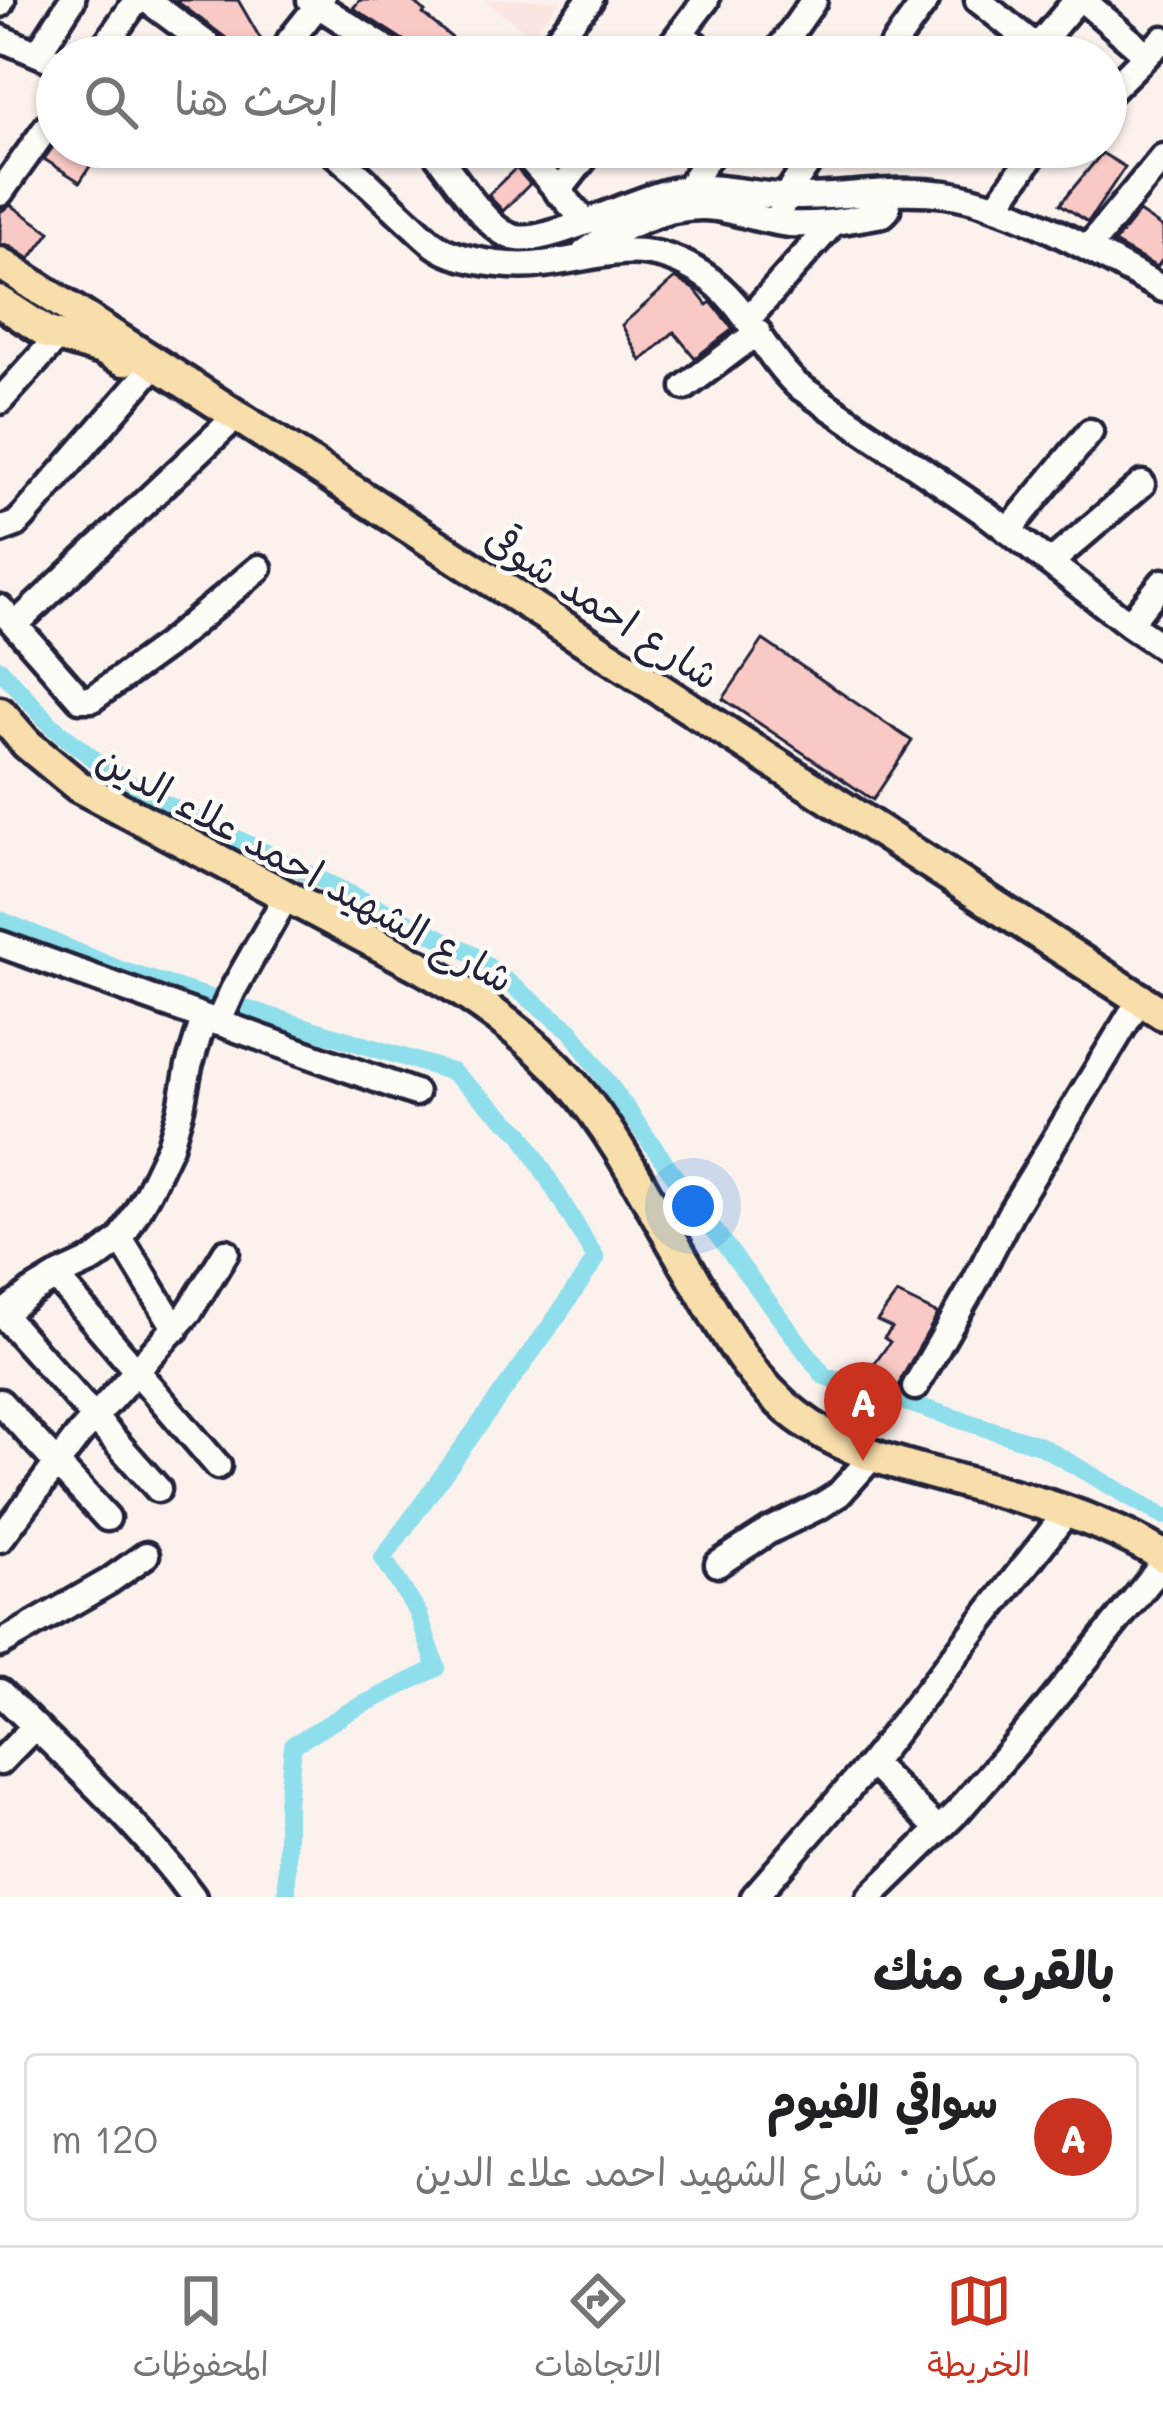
<!DOCTYPE html>
<html lang="ar">
<meta charset="utf-8">
<style>
:root{--surface:#fff;--page:#f6f6f6;--text:#202124;--muted:#757577;--line:#e0e0e0;--accent:#c8321e}
body{margin:0;font-family:Mali,"Playpen Sans Arabic",sans-serif;background:var(--page);color:var(--text);direction:rtl}
.you{position:absolute;left:693px;top:1206px;width:42px;height:42px;margin:-30px;border:9px solid #fff;border-radius:50%;background:#1a73e8;box-shadow:0 0 0 18px #1a73e833}
.badge{display:grid;place-items:center;width:78px;height:78px;border-radius:50%;background:var(--accent);color:#fff;font-size:39px;font-weight:700}
.pin{position:absolute;translate:-50% -99px;filter:drop-shadow(0 3px 6px #0008)}
.pin::after{content:'';position:absolute;top:63px;width:42px;height:36px;background:inherit;clip-path:polygon(0 0,100% 0,50% 100%)}
.list{margin:0;padding:0;list-style:none}
h2{display:flex;justify-content:space-between;align-items:center;height:156px;margin:0;padding:0 48px;font-size:51px}
h2 small{font-size:39px;font-weight:400;color:var(--muted)}
.list li{display:grid;grid-template-columns:78px 1fr auto;gap:36px;align-items:center;box-sizing:border-box;height:168px;margin:0 24px 24px;padding:0 24px;border:3px solid var(--line);border-radius:12px}
.list b{display:block;font-size:45px;white-space:nowrap}
.list p{margin:0;font-size:39px;white-space:nowrap;color:var(--muted)}
.list em{font-size:39px;font-style:normal;color:var(--muted)}
.icon{flex:none;width:66px;height:66px;fill:none;stroke:currentColor;stroke-width:2;stroke-linecap:round;stroke-linejoin:round}
.map{position:relative;flex:none;width:1163px;height:1897px;overflow:hidden;direction:ltr}
.search{position:absolute;background:var(--surface);box-shadow:0 3px 9px #0004;left:36px;right:36px;top:36px;height:132px;display:flex;align-items:center;gap:30px;box-sizing:border-box;padding:0 42px;border-radius:66px;color:var(--muted);font-size:45px}
.sheet{height:348px;background:var(--surface)}
nav{display:flex;justify-content:space-around;align-items:center;box-sizing:border-box;height:168px;border-top:3px solid var(--line);background:var(--surface);font-size:33px;color:var(--muted)}
nav a{display:grid;justify-items:center;gap:6px}
nav .on{color:var(--accent)}
.map>svg:first-child{display:block}
.built{fill:#fbe6e1}
.lines{fill:none;stroke-linecap:round;stroke-linejoin:round}
.canal{stroke:#8edeeb;stroke-width:18}
.building{fill:#f9c9c5;stroke:#22223b;stroke-width:3}
.minor-casing{stroke:#22223b;stroke-width:33}
.major-casing{stroke:#22223b;stroke-width:39}
.minor{stroke:#fdfcf7;stroke-width:24}
.major{stroke:#f8deab;stroke-width:30}
.labels{text-anchor:middle;dominant-baseline:central;stroke-width:9;stroke-linejoin:round;paint-order:stroke}
.street-label{font-size:39px;fill:#22223b;stroke:#fdfcf7}
</style>
<div class="map">
<svg width="1163" height="1897" viewBox="0 0 1163 1897">
<rect width="100%" height="100%" fill="#fcf2ed"/>
<filter id="ink" filterUnits="userSpaceOnUse"><feTurbulence type="fractalNoise" baseFrequency=".00833" numOctaves="2"/><feDisplacementMap in="SourceGraphic" scale="24" xChannelSelector="R" yChannelSelector="G"/><feConvolveMatrix kernelMatrix="1 2 1 2 8 2 1 2 1" color-interpolation-filters="sRGB"/></filter>
<g filter="url(#ink)">
<path class="built" d="M485,0H561L531,36Z"/>
<g class="lines">
<path class="canal" d="M0,669L53,727L100,764L143,793L469,952L571,1031L695,1205L824,1376L1039,1445L1163,1516
M0,920L123,971L452,1072L521,1133L596,1259L549,1328L383,1558L418,1613L437,1668L350,1711L293,1745L287,1804V1897"/>
</g>
<path class="building" d="M175,0H238L271,57H240L234,44Z
M360,0H412L425,12L423,14L475,57H415L408,43L353,8Z
M57,141V147H102L80,182L44,159Z
M1102,153L1125,167L1088,222L1060,204Z
M516,168L530,184L503,211L488,195Z
M11,205L50,232L30,259L11,247L0,244V212Z
M1139,212L1163,228V259L1157,267L1114,243Z
M675,278L695,290L707,305L711,302L733,329L695,358L674,332L641,361L622,325Z
M763,640L912,741L873,800L723,699Z
M897,1294L938,1314L901,1379L899,1388L868,1373L890,1342L884,1338L892,1328L877,1321Z"/>
<g class="lines">
<defs>
<path id="minor" d="M147,0L224,57
M310,0L399,57
M978,0L1049,57
M1083,0L1147,55
M0,4L2,0
M680,34L713,57
M0,38L57,62
M1037,47L1077,0
M38,53L72,0
M97,57L137,0
M288,57L287,48L290,40L322,0
M541,57L590,0
M662,57L706,0
M774,57L814,0
M885,57L926,0
M1106,95L1163,39
M327,147C355,170 381,196 408,221C422,233 434,248 452,254C478,263 515,268 543,264C605,257 641,235 702,274C745,301 761,351 797,385L988,515L1129,624L1163,647
M430,147C453,170 485,233 517,238C548,244 635,199 673,191C713,182 751,196 791,197C843,198 895,187 946,194C1016,204 1101,256 1163,289
M519,147L585,221
M688,188L715,147
M558,192L593,147
M0,193L57,113
M782,206L785,197L819,147
M996,207L1038,147
M1088,248L1163,157
M585,252C621,227 670,202 716,208C741,212 765,222 790,224C821,226 853,219 883,214L887,210L886,193
M748,319L834,222
M685,387L758,332
M0,401L58,337
M0,530L16,524L23,517L146,375
M1008,531L1090,432
M1050,563L1142,484
M0,608L80,699H92L167,645L259,568
M1129,624L1163,582
M15,625L226,426
M0,944L415,1093
M218,1023L233,990L286,897
M121,1239L176,1329
M56,1277L218,1466
M2,1314L158,1489
M0,1316L31,1292L56,1277L95,1259L121,1239L148,1192L170,1146L181,1108L189,1066L204,1018
M915,1387L974,1284L1012,1210L1131,1014
M0,1402L107,1518
M0,1539L78,1436L189,1312L226,1252
M718,1564L769,1531L822,1505L839,1494L873,1456
M0,1644L108,1582L146,1555
M0,1692C67,1759 137,1820 193,1897
M0,1762L35,1726
M871,1763L939,1830
M754,1897L871,1763L1067,1512
M870,1897L958,1811L1037,1720L1163,1564"/>
<path id="major" d="M0,263L1163,1014
M0,302L48,333L102,349L124,360
M0,713L27,744L78,786L421,967C476,998 530,1036 572,1084C619,1139 652,1208 689,1270C720,1323 747,1378 797,1416C837,1447 883,1460 931,1473C1010,1495 1092,1512 1163,1556"/>
</defs>
<use href="#minor" class="minor-casing"/>
<use href="#major" class="major-casing"/>
<use href="#minor" class="minor"/>
<use href="#major" class="major"/>
</g>
</g>
<g class="labels">
<g class="street-label">
<text transform="translate(603 605) rotate(33)">شارع احمد شوقى</text>
<text transform="translate(306 867) rotate(29)">شارع الشهيد احمد علاء الدين</text>
</g>
</g>
</svg>
<div class="you"></div>
<div class="pin badge" style="left:863px;top:1461px">A</div>
<div class="search"><svg class="icon" aria-label="search" viewBox="0 0 24 24"><circle cx="10" cy="10" r="6"/><path d="M15 15l6 6"/></svg>ابحث هنا</div>
</div>
<section class="sheet">
<h2>بالقرب منك<small></small></h2>
<ul class="list">
<li><span class="badge">A</span><div><b>سواقي الفيوم</b><p>مكان · شارع الشهيد احمد علاء الدين</p></div><em>120 m</em></li>
</ul>
</section>
<nav>
<a class="on"><svg class="icon" aria-label="map" viewBox="0 0 24 24"><path d="M3 6l6-2 6 2 6-2v14l-6 2-6-2-6 2zM9 4v14M15 6v14"/></svg>الخريطة</a>
<a><svg class="icon" aria-label="directions" viewBox="0 0 24 24"><path d="M12 3l9 9-9 9-9-9zM9 14v-3h6M13 9l2 2-2 2"/></svg>الاتجاهات</a>
<a><svg class="icon" aria-label="saved" viewBox="0 0 24 24"><path d="M7 4h10v16l-5-4-5 4z"/></svg>المحفوظات</a>
</nav>
